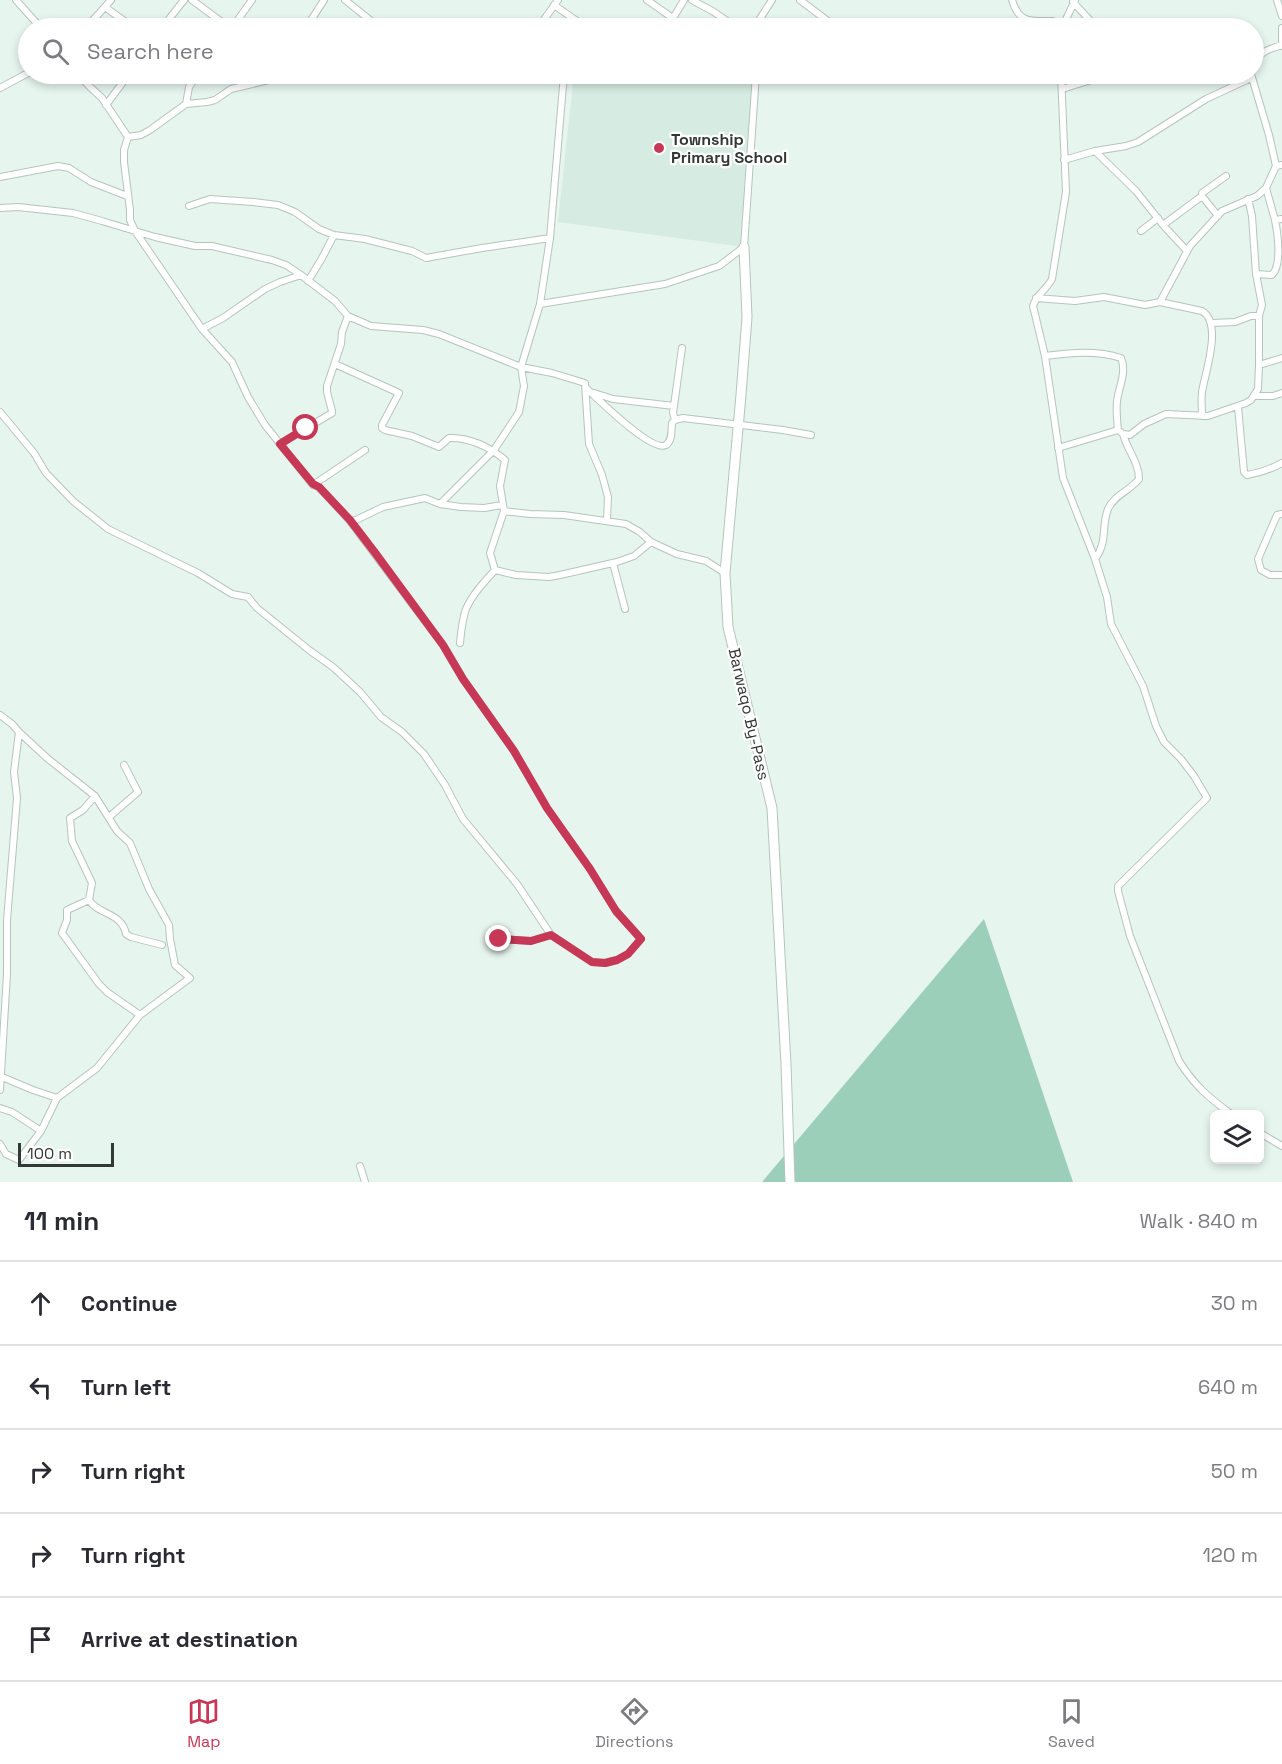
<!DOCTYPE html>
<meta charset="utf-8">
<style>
:root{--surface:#fff;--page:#f2f2f3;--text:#2b2b33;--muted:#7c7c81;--line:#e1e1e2;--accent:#c73756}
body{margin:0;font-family:"Space Grotesk",sans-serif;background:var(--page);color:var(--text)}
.controls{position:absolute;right:18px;bottom:18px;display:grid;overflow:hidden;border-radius:9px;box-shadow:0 3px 9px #0003}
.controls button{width:54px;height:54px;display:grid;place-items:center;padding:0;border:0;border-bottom:2px solid var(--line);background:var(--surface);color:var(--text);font:30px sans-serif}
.scale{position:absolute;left:18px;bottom:15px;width:96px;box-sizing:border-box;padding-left:6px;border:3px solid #323835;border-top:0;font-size:16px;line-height:21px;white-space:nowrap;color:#323835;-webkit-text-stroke:4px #fff;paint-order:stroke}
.stop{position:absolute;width:18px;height:18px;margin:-14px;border:4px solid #c73756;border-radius:50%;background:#fff}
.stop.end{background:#c73756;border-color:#fff;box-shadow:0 2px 6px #0008}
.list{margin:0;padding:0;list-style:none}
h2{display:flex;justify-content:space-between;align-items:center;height:78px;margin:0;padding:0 24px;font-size:26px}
h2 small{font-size:20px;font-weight:400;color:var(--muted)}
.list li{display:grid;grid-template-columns:39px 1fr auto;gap:18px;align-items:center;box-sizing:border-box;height:84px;padding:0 24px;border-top:2px solid var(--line)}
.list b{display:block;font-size:22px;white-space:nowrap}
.list em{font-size:20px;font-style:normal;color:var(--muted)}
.icon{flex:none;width:33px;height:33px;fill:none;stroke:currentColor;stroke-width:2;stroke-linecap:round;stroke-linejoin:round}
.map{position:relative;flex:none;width:1282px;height:1182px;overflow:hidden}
.search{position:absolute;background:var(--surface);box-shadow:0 3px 9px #0003;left:18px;right:18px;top:18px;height:66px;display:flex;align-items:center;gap:15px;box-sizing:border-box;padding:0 21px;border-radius:33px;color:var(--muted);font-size:22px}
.sheet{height:498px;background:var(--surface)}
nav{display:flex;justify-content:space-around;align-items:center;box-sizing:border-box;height:84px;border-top:2px solid var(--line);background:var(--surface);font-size:16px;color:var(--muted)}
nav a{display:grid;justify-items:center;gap:3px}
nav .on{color:var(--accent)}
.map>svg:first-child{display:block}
.built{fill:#d6ece2}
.green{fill:#9ccfba}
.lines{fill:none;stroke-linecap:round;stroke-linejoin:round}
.minor-casing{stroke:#b6c4be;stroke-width:8}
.trunk-casing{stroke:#b6c4be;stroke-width:11}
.minor{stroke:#fff;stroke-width:6}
.trunk{stroke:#fff;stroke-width:9}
.route{stroke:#c73756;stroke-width:8}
.poi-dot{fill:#c73756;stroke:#fff;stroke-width:2}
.labels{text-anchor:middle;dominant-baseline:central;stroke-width:4.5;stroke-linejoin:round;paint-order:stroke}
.poi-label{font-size:16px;font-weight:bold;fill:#323835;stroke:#fff;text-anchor:start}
.street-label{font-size:16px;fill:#323835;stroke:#fff}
</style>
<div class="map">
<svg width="1282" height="1182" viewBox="0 0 1282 1182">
<rect width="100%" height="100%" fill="#e7f5ef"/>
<path class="built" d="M574,74H759L744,247L558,222Z"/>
<path class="green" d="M984,919L1073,1182H762Z"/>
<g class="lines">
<defs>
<path id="minor" d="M16,0L41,28
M192,0L230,28
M345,0L380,28
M647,0L687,28
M692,0L714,12L737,28
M800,0L837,28
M1012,0C1019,24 1031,21 1053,21L1060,28
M1277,0L1282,16
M1073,2L1097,28
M554,5L587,28
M105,7L134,28
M86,28L111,0
M162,28L184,0
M232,28L252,0
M306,28L324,0
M538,28L558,0
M667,28L684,0
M754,28L772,0
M1062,28L1075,0
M1282,28V46
M1254,62C1262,51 1269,49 1282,45
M78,74L89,86L102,98L128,137L124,150V162L130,210V220L135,231L202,329L232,362L248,397L265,425L313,485L319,487L350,521L443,645L463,679L514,751L547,808L590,869L616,911L641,939L628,954L617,960L605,963L592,962L551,935L531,941L499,939
M801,74L821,77L830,74
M1061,74L1066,192L1052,279C1047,289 1036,295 1033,306L1045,356L1063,478L1095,559L1107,597L1111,624L1143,686L1156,726L1164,742L1181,759L1194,776L1207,798L1118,886V891L1130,936L1179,1061C1195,1086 1208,1097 1231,1114
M1251,74L1269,135L1276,166
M0,88L28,73
M1062,89L1111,74
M186,104L189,87L198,74
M106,105L129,74
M128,137L141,135L150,130L186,104L207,102L215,100L231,89L273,79L277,74
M1095,151L1136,191L1163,225L1187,251
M1064,160L1095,151L1126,146L1138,142L1206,99L1251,78
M0,177L58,166L69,168L91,182L127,196
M1266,188L1275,220L1282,219
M1248,199L1252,216L1256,274L1262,305L1259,316V365
M189,206L210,199L253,202L278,205L295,212L319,229L334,235L365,239L412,251L426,258L482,248L550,238
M0,208L18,207L73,213L102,221L155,237L195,246H212L272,260L286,265L301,275L335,301L348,316L371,326L423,330L439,334L521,367L552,373L585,383L589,444L602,475L608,497L607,520
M1218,216L1202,196V193L1226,176
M1163,225L1202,196
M1141,231L1158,218
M1256,274L1272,275C1282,265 1278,235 1275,220
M308,281L321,260L334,235
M1036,298L1075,301L1104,297L1145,305L1160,302L1190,246L1222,211L1257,196L1266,188L1276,166L1282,165
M1160,302L1202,311C1223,323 1205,373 1202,392C1201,400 1202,409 1202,416
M540,304L665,284L719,266L744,247L756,74
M1212,323L1235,322L1251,316H1259
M202,329L223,318L265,289L280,282L301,275
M1045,356C1071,353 1095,350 1121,358C1127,372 1119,386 1117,401C1116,411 1117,420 1118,430
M335,364L399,393L382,425V428L385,430L412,436L439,447L449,438C469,437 490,447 505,460L500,486L504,511L490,553L495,570C484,582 472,595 466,609C462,620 461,632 460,643
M586,388C598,399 652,453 666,445C673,440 671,430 672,423L675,420L683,418L783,430L811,435
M594,393L613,399L674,406
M1255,396H1273L1282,393
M1238,407L1244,472L1247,475C1259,473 1271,469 1282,463
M0,412L34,453L46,473L73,501L108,529L198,573L232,594L248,597L257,608L309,650L333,667L360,692L381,717L402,732L424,754L445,785L463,819L517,884L551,935
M675,420L673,413L682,348
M280,444L332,413V411L327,392V386L341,344L342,332L348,316
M1058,448L1118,430L1123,434L1130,435L1144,424L1166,414L1208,416L1246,403L1251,400L1258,389L1259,365L1282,358
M313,485L365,450
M440,504L494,450L519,412L524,386L521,367L540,304L550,238L564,74
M504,511L530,514L564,515L626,524L640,532L651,542L677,554L706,561L725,573
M1282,514L1277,515L1258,559L1261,570L1270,575H1282
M350,521L356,520L383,507L425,498L440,504L461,507L484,508L502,505
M1095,559C1108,542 1101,527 1108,509C1114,495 1131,490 1139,479C1139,462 1127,450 1123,434
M613,563L625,609
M495,570L516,575L549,577L560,575L617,562L634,556L651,542
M0,715L12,724L19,732L14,772L17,798L7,920V974L0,1090
M95,796L83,810L70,818L72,841L92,883L89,900C98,915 122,912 126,934L131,937L162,945
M109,817L138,792L124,765
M89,900L67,910V920L62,933L99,984L107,992L140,1015
M2,1077L33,1090L57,1098
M0,1108L12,1112L41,1131
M1260,1133L1282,1146
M0,1144L6,1154L19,1160L41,1131L57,1098L97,1068L140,1015L190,978L175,965L170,939L169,925L149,889L130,843L117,831L95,796L47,758L19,732
M360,1166L365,1182"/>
<path id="trunk" d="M744,247L747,317L741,395L725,573L728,627L772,808L786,1064L790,1182"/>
</defs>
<use href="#minor" class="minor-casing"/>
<use href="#trunk" class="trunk-casing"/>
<use href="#minor" class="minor"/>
<use href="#trunk" class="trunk"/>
</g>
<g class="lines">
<path class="route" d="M306,428L280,444L313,484L319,487L350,520L376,554L443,645L463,679L514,751L547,808L590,869L616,911L641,939L628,954L617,960L605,963L592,962L551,935L531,941L499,939"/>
</g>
<circle class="poi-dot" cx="659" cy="148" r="6"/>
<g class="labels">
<g class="poi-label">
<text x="671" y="139">Township<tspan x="671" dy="18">Primary School</tspan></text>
</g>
<g class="street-label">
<text transform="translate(749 714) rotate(77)">Barwaqo By-Pass</text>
</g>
</g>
</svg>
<div class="controls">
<button><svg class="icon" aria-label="layers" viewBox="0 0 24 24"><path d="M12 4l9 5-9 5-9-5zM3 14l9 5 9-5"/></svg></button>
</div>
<div class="scale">100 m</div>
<div class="stop" style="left:306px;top:428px"></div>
<div class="stop end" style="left:499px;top:939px"></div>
<div class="search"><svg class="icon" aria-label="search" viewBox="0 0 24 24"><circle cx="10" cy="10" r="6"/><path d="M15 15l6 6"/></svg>Search here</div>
</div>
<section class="sheet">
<h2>11 min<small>Walk · 840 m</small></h2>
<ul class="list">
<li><svg class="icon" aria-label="ahead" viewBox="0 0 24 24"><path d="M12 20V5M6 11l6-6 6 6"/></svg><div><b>Continue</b></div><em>30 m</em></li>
<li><svg class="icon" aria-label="left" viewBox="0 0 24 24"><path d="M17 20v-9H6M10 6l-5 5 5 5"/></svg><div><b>Turn left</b></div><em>640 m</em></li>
<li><svg class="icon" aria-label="right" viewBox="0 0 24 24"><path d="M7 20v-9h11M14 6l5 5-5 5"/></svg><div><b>Turn right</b></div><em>50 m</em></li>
<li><svg class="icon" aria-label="right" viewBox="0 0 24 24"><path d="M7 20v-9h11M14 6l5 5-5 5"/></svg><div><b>Turn right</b></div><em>120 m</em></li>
<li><svg class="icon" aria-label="arrive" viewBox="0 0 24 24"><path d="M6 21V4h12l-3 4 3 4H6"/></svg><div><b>Arrive at destination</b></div></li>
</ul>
</section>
<nav>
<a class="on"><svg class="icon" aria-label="map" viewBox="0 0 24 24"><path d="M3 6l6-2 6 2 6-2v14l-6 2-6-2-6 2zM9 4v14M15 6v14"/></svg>Map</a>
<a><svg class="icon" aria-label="directions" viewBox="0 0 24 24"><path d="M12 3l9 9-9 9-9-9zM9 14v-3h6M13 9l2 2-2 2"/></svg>Directions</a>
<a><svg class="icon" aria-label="saved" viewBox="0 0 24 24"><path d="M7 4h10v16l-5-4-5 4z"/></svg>Saved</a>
</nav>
